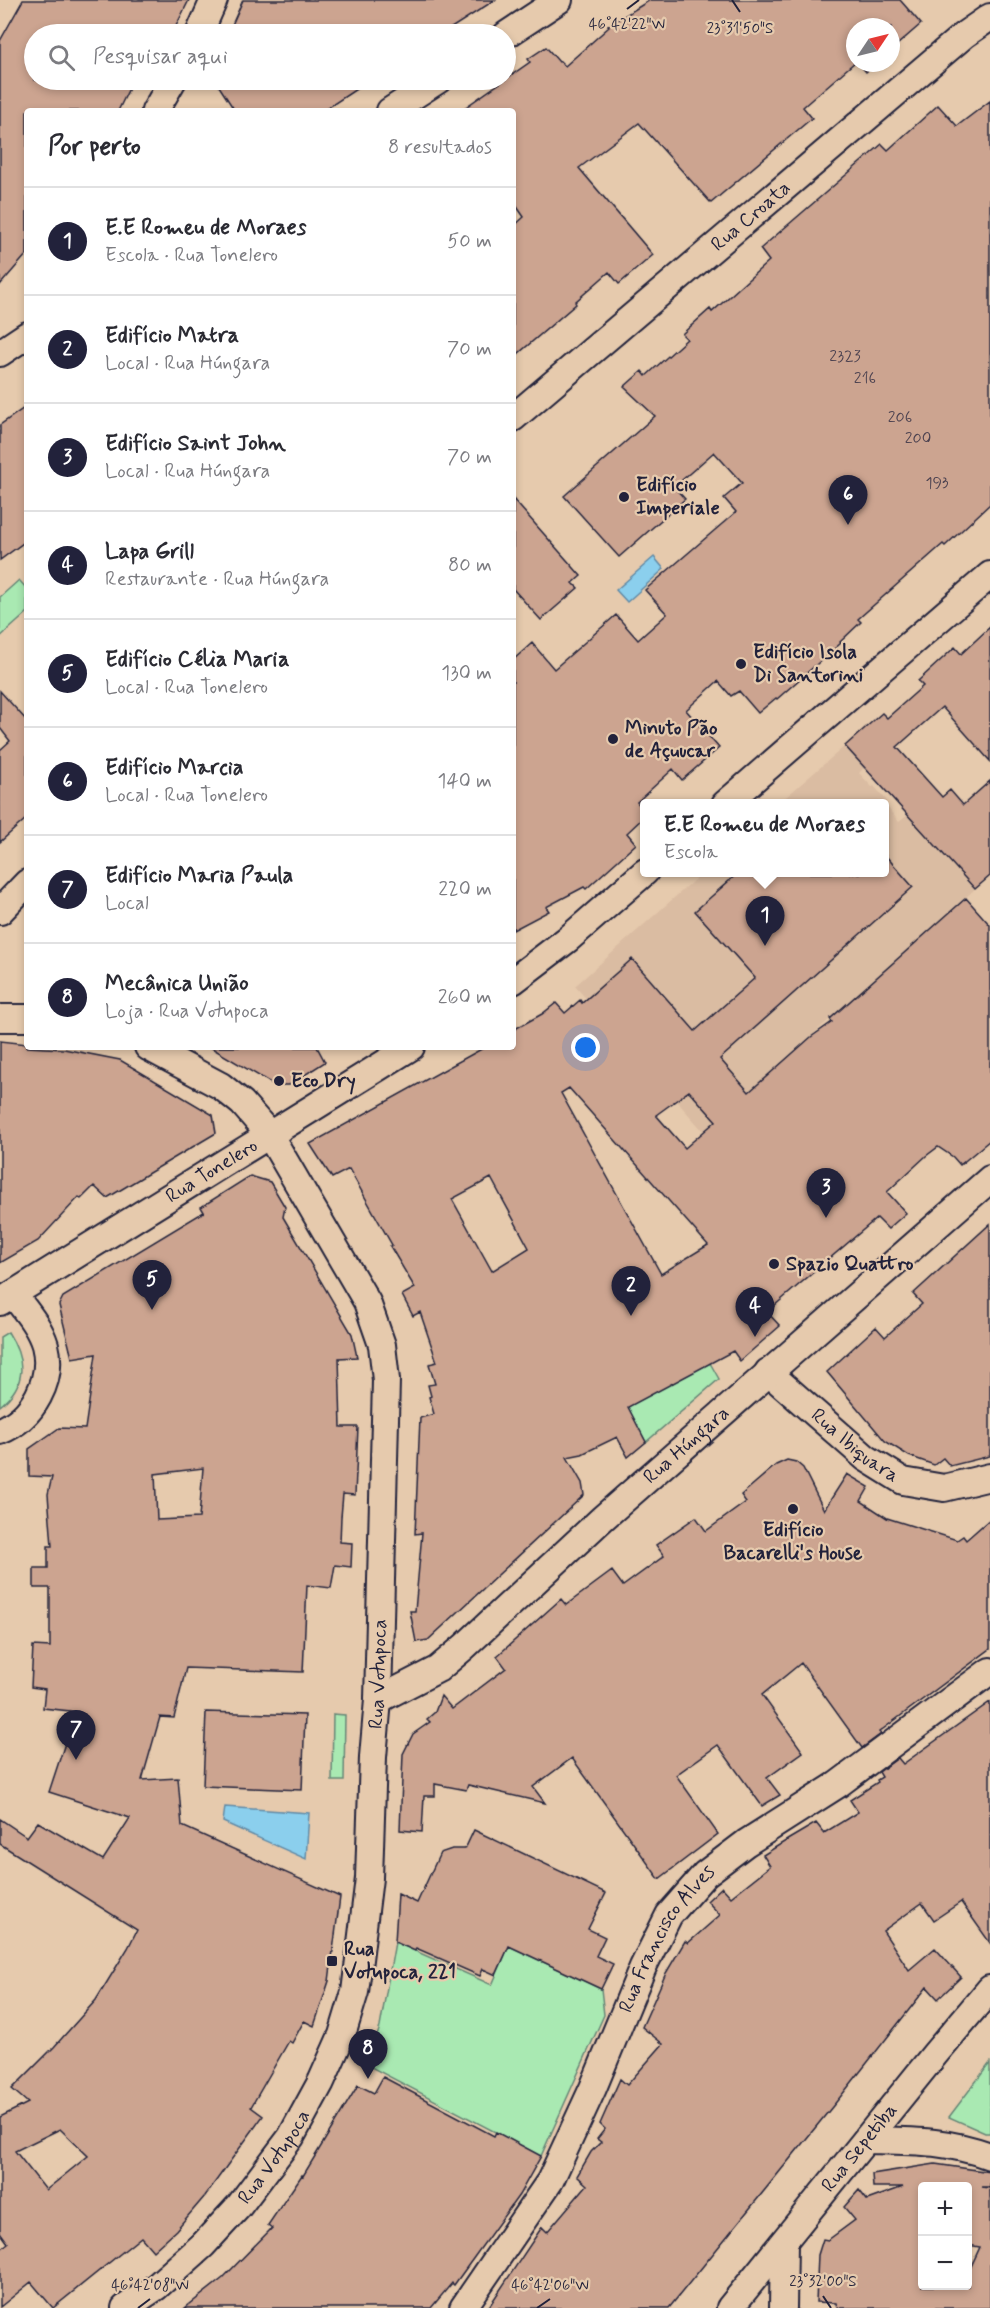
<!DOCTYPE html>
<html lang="pt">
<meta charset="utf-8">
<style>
:root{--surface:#fff;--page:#f2f2f3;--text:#2b2b33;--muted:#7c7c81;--line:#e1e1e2;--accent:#22223b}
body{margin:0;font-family:Mynerve,sans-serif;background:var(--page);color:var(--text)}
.controls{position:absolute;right:18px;bottom:18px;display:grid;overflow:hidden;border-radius:6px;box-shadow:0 3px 9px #0003}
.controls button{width:54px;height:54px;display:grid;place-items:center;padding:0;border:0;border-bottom:2px solid var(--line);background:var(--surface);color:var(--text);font:30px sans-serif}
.compass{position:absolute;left:846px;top:18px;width:54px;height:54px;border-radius:50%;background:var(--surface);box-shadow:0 3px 9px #0003;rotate:55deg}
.you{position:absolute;left:586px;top:1048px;width:21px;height:21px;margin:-15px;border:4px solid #fff;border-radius:50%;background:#1a73e8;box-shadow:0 0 0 9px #1a73e833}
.badge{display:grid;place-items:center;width:39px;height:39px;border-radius:50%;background:var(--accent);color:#fff;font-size:20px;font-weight:700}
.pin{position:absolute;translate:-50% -50px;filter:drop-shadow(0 2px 3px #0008)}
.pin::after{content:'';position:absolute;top:32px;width:21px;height:18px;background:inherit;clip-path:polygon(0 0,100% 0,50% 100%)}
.popup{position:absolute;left:640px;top:799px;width:249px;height:78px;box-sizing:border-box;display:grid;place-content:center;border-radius:6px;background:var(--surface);filter:drop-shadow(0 2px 4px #0005);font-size:20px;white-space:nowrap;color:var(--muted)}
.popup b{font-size:22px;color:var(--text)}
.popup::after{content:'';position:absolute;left:50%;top:100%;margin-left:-12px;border:12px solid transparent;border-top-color:var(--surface)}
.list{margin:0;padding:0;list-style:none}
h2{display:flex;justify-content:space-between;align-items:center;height:78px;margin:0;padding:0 24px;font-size:26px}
h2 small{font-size:20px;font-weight:400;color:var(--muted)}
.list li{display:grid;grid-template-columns:39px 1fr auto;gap:18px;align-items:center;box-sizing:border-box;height:108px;padding:0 24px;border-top:2px solid var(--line)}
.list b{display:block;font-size:22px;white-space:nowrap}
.list p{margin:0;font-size:20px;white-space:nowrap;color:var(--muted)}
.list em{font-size:20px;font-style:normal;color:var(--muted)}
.icon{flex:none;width:33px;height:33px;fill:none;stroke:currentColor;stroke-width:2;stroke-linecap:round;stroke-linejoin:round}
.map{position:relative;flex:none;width:990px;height:2308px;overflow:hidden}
.search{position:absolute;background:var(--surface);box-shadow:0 3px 9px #0003;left:24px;top:24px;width:492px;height:66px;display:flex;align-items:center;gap:15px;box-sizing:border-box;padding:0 21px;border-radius:33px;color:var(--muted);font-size:22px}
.panel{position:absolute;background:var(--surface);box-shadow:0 3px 9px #0003;left:24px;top:108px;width:492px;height:942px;border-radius:6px}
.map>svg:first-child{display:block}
.built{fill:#dabca2}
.green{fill:#a9e9b2;stroke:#668676;stroke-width:1.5}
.water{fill:#8bcfed;stroke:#618aa6;stroke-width:1.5}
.building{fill:#cca490;stroke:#22223b;stroke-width:1.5;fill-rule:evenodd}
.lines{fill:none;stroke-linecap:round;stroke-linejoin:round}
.minor-casing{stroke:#22223b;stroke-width:30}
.minor{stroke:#e6caad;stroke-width:26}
.ticks{fill:none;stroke:#22223b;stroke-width:2}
.poi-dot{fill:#22223b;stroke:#e6caad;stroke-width:2}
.labels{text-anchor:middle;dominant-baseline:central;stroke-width:4.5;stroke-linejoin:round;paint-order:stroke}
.number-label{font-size:16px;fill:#4c4250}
.street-label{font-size:20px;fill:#22223b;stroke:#e6caad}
.poi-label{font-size:20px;font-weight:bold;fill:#22223b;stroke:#e6caad;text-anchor:start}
.ticks-label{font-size:15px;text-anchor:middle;fill:#22223b;stroke:#e6caad;stroke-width:4.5;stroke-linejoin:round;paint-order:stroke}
</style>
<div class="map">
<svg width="990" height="2308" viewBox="0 0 990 2308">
<rect width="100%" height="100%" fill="#e6caad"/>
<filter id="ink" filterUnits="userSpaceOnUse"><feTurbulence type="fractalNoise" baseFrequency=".0167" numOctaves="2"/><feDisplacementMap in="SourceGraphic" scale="12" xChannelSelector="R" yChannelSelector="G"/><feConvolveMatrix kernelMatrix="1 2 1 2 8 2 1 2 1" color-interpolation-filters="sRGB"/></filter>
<g filter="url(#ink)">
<path class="built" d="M845,746L865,767L859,773L872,787L874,786L887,801L885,803H779Z
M885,804L899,822L908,815L975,889L704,1132L575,986L702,873L885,872Z"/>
<path class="green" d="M19,580L27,589V613L0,637V597Z
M8,1332C25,1359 28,1384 0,1406V1337Z
M710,1363L719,1379L646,1442L627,1407Z
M333,1714L345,1715L344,1781H332Z
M395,1942L492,1985L509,1946L601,1989L604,2015L541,2156L367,2065L380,2027Z
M990,2063V2133H985L949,2117Z"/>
<path class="water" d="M654,557L664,569L627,602L616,590Z
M225,1807L309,1813L306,1859L223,1822Z"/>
<path class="building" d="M23,0H189L172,34H34V80H133L118,111H27V254L0,285V41Z
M243,0H495L442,34H306L298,32L296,34H228Z
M650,0H900L921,24L891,50V27H855V62L803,107L812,118L711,203L639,123L579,168L653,255L619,284L609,272L575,302L576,304L513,358V227L524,217L513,201V111H460L530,62L528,59L546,47L559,62L560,61L565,66L609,27L608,26Z
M858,63H876L866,72Z
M215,80H370L323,111H235Z
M990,101V504L945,546L943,544L858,619L861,622L840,642L841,643L777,699L776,698L758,713L739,691L731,696L718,681L686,710L719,748L682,780L673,769L637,802L645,811V816L627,833L636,844L586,889L584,887L546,907L549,911L513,930V660L532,643L554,669L616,615L638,640L667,614L645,590L736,512L724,498L742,483L714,452L674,487L685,499L619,557L564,496L655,416L624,387L642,371L646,376L687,339L682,334L710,309L712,312L769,261L760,249L882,144L888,150L938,105L957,126Z
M27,406V540L0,560V425Z
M513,499L581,576L573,583L578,588L541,620L513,589Z
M990,627V761L942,707L897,747L942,797L950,790L963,805L990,781V876L975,889L845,746L882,713L887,718L923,686L918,681L955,647L961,654Z
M0,691L27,721V818L0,842V750L10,741L0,728Z
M885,855L913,887L720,1059L749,1092L811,1037L832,1022L830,1019L966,898L990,925V1140L960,1165L953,1157L938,1147L926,1156L887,1192L906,1213L888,1229L877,1218L767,1312L780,1326L740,1361L733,1351L628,1407L646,1442L628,1457L617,1437L582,1454L567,1457L582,1483L584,1495L428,1640L416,1642L410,1611H415L422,1533L415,1534L420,1418L434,1414L429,1397L431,1396L428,1385L435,1384L429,1364L437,1362L420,1312L413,1316L402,1295L415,1288L390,1246L392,1245L349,1169L332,1178L310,1144L485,1047H513V1030L542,1014L556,1003L565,1013L580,1000L582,1003L632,959L695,1031L755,978L695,911L738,873H885ZM569,1088L708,1245L661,1274L561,1093ZM689,1091L716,1121L685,1148L656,1115ZM491,1178L529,1248L492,1271L452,1199Z
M0,1041L27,1044V1047L64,1049L120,1060L213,1115L216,1133L107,1198L94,1186L81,1199L79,1197L38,1241L0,1263Z
M210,1047H317L325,1062L289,1085H274Z
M250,1176L270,1182L285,1207L283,1217L352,1334L357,1357L339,1358L341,1427H358L355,1495L343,1494L341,1517L340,1542L352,1543L351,1567L335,1565L331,1588L307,1585L303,1672L186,1668L174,1718L160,1717L142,1780L178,1778L182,1826L340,1897L329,1981L314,2026L304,2021L292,2043L289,2041L251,2107L263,2116L205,2196L176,2230L153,2251L141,2237L53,2308L31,2282L0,2307V2250L8,2243L0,2232V2117L28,2103L12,2089L54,2047L96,2000L128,1948L137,1930L0,1844V1819L27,1837L38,1822L103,1860L130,1818L49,1792L68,1734L70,1711L43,1708L45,1689L31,1687L33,1646L50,1647V1588H34V1568H48V1546H52L48,1494L52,1477L29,1476V1449L59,1428L85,1429L96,1354L72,1358L59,1305L63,1297L204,1212L201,1207ZM203,1468L199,1518L157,1520L155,1474ZM60,2129L88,2156L46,2190L15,2151Z
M990,1224V1456L950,1466L943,1458L934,1465L909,1456L885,1441L827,1372L876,1327L885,1337L922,1304L913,1294Z
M787,1460L796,1462L803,1468L824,1510L847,1474L869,1487L861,1501L887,1518L957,1540L963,1536L966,1540L990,1519V1649L879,1732L881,1734L862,1748L801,1663L762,1695L803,1752L767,1778L780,1795L762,1806L718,1745L676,1775L718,1834L659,1879L572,1758L533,1787L545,1803L468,1785L466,1790L435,1784V1796H424L422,1832L400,1830L403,1754L413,1734L430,1722L427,1719L435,1712L441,1696L452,1709L506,1668L497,1656L561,1599L566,1605L612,1571L623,1586L664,1556L656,1545L696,1517L706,1531L746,1502L741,1495L776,1465Z
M990,1702V1943L961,1902L934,1920L922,1903L883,1931L909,1970L935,1948L961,1977L938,1999L927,1987L841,2096L669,2308H488L542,2227L547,2232L587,2185L577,2176L591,2152L601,2142L597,2139L605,2129L600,2124L620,2079L627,2085L663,2044L642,2027L666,1973L685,1941L688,1943L720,1915L707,1901L722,1887L731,1897L770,1866L763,1855L789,1839L816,1823L824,1833L858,1812L850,1800L878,1782L877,1780L882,1777L879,1772L898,1758L903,1764Z
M206,1712L305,1715L302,1790L203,1786Z
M474,1830L606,1893L588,1929L605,1937L596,1956L613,1964L601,1989L509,1946L496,1975L483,1969L480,1976L416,1948L415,1951L395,1942L398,1894L417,1903L440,1853L452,1849H465Z
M383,2077L494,2136L496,2132L541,2156L519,2195L454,2285L452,2283L431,2308H185L223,2278L272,2228L268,2225L302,2175L303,2176L358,2085L374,2093Z
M935,2164L990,2172V2187H982L990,2188V2308H837L836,2303L816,2302L818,2255L823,2239L828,2240L855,2220L844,2207L859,2190L867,2200L903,2187H873L872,2174ZM922,2187H968V2245L980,2247L968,2273V2286H922Z"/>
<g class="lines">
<defs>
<g id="minor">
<path d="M199,34L214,0"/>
<path d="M506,35L559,0"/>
<path d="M155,111L173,80"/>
<path d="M390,111L438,80"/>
<path d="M0,353L27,335"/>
<path id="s1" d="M513,418L964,35L990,17"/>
<path d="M725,804L990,575"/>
<path d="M0,911L27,883"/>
<path d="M513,981L568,939L645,872"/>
<path d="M0,1018H27"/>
<path id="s2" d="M0,1302L411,1047"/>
<path id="s3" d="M768,1372L866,1458L903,1481L944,1488L990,1477"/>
<path d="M0,1431C33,1418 54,1380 45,1345C39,1325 24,1309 13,1294"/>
<path id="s4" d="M378,1700L438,1669L464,1647L603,1518L990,1179"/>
<path d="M866,2140C913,2141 945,2140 990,2156"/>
<path id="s5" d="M125,2308L156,2287L203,2245L239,2206L291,2137L321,2082L342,2035L355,1992L369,1878L373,1757L378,1700L386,1380L382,1345L367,1302L269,1134L242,1103L221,1086L148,1047"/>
<path id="s6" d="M463,2308L550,2181L593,2088L643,1967L669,1915L705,1874L746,1843L837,1785L990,1671"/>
<path id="s7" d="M730,2308L935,2054L990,1989"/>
<path d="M783,2308L784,2243"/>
</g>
</defs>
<use href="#minor" class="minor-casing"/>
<use href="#minor" class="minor"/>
</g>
</g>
<path class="ticks" d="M732,0L740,12M627,9L639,0M823,2296L831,2308M138,2308L150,2299M537,2308L550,2299"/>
<g class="poi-dot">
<circle cx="624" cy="497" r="6"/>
<circle cx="741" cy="664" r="6"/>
<circle cx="613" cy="739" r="6"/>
<circle cx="279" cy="1081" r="6"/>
<circle cx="774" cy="1264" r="6"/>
<circle cx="793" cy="1509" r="6"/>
<rect x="326" y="1955" width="12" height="12" rx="3"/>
</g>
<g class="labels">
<g class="number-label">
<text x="845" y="356">2323</text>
<text x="865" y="378">216</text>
<text x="900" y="417">206</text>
<text x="918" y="438">200</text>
<text x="937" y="483">193</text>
</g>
<g class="street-label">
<text stroke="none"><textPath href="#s1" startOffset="312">Rua Croata</textPath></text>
<text stroke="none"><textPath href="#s2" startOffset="249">Rua Tonelero</textPath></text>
<text stroke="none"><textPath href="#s3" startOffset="114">Rua Ibiquara</textPath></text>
<text stroke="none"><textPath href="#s4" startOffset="402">Rua Húngara</textPath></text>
<text stroke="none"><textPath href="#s5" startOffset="718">Rua Votupoca</textPath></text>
<text stroke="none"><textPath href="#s6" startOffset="424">Rua Francisco Alves</textPath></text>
<text stroke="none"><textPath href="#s7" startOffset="206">Rua Sepetiba</textPath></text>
<text stroke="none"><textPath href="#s5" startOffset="214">Rua Votupoca</textPath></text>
</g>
<g class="poi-label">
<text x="636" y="485">Edifício<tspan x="636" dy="23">Imperiale</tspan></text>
<text x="753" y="652">Edifício Isola<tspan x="753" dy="23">Di Santorini</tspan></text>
<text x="625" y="728">Minuto Pão<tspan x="625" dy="23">de Açuucar</tspan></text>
<text x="291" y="1081">Eco Dry</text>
<text x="786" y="1264">Spazio Quattro</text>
<text x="793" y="1530" text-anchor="middle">Edifício<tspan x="793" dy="23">Bacarelli's House</tspan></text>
<text x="344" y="1949">Rua<tspan x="344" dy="23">Votupoca, 221</tspan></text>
</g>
</g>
<g class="ticks-label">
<text x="627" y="29">46°42'22"W</text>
<text x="740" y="33">23°31'50"S</text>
<text x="823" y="2286">23°32'00"S</text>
<text x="150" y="2290">46°42'08"W</text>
<text x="550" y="2290">46°42'06"W</text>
</g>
</svg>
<div class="controls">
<button>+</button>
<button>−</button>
</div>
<svg class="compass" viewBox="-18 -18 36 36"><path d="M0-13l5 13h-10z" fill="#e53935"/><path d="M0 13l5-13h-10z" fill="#7c7c81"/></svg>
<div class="you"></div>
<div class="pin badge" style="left:765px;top:946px">1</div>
<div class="popup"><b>E.E Romeu de Moraes</b>Escola</div>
<div class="pin badge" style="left:631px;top:1316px">2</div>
<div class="pin badge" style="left:826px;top:1218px">3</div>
<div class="pin badge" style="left:755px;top:1337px">4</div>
<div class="pin badge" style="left:152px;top:1310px">5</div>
<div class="pin badge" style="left:848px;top:525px">6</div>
<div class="pin badge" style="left:76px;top:1760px">7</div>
<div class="pin badge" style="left:368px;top:2079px">8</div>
<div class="search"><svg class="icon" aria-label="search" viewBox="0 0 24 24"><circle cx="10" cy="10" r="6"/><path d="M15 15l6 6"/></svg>Pesquisar aqui</div>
<section class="panel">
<h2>Por perto<small>8 resultados</small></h2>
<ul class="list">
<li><span class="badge">1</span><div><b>E.E Romeu de Moraes</b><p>Escola · Rua Tonelero</p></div><em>50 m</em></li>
<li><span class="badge">2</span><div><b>Edifício Matra</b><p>Local · Rua Húngara</p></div><em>70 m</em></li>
<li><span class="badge">3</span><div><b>Edifício Saint John</b><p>Local · Rua Húngara</p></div><em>70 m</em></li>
<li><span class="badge">4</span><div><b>Lapa Grill</b><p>Restaurante · Rua Húngara</p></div><em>80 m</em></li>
<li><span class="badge">5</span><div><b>Edifício Célia Maria</b><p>Local · Rua Tonelero</p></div><em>130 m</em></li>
<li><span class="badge">6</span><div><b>Edifício Marcia</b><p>Local · Rua Tonelero</p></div><em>140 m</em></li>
<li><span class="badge">7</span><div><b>Edifício Maria Paula</b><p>Local</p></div><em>220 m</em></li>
<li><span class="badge">8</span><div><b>Mecânica União</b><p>Loja · Rua Votupoca</p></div><em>260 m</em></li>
</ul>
</section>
</div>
